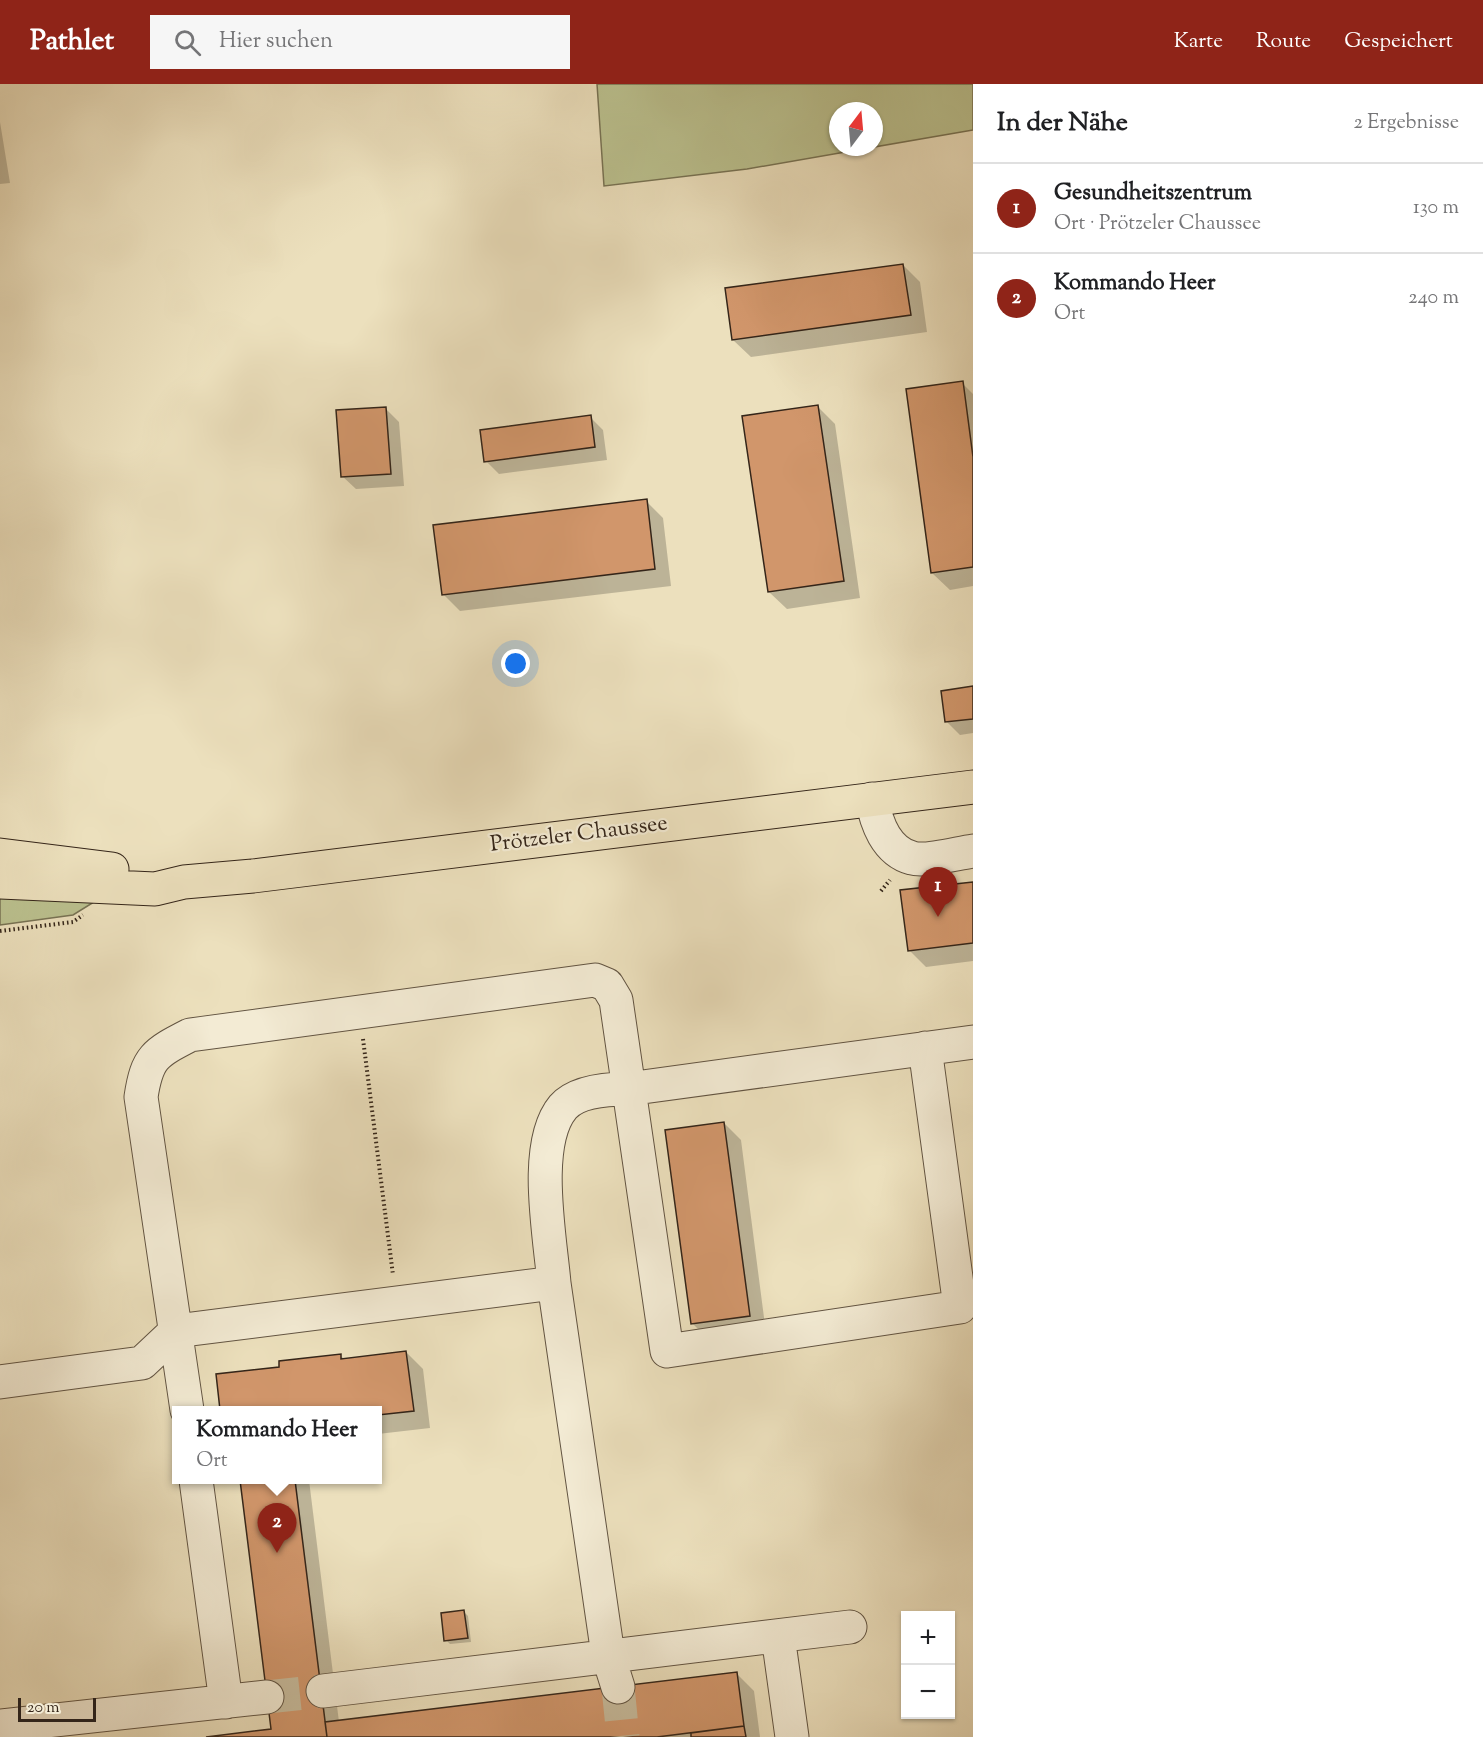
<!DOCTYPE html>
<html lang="de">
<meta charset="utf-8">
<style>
:root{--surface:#fff;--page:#f6f6f6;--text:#202124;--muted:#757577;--line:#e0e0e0;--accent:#8f2418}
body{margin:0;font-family:"Sorts Mill Goudy",serif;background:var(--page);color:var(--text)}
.controls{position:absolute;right:18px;bottom:18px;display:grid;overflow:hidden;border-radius:0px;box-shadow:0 2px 4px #0004}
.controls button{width:54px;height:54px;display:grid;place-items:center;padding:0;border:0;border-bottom:2px solid var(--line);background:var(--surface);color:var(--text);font:30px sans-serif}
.compass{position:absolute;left:829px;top:18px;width:54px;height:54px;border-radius:50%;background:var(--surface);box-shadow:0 2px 4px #0004;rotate:16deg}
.scale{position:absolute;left:18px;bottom:15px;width:78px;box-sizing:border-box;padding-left:6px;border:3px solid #342519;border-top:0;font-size:16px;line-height:21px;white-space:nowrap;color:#342519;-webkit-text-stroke:4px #f3ebd4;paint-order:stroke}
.you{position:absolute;left:516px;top:580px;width:21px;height:21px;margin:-15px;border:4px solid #fff;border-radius:50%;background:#1a73e8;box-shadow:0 0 0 9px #1a73e833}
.badge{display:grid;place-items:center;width:39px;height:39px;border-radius:50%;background:var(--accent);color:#fff;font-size:20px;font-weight:700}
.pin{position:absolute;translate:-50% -50px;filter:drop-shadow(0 2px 3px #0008)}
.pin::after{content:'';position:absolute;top:32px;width:21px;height:18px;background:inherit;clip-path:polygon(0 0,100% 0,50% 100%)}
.popup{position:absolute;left:172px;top:1322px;width:210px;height:78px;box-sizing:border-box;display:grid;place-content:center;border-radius:0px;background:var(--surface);filter:drop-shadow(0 2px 4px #0005);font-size:20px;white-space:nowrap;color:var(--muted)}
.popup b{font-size:22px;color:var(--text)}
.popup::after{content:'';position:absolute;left:50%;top:100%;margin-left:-12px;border:12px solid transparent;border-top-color:var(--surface)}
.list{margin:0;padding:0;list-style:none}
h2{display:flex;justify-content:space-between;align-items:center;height:78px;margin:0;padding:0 24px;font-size:26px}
h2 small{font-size:20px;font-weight:400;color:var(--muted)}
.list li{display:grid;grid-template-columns:39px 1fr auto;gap:18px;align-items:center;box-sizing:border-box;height:90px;padding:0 24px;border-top:2px solid var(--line)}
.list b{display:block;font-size:22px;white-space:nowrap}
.list p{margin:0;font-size:20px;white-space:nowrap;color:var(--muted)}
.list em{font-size:20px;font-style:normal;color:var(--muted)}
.icon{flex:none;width:33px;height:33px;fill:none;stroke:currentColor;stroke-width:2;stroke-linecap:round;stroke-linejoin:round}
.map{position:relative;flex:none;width:973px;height:1653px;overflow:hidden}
header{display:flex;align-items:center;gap:36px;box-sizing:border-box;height:84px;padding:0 30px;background:var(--accent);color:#fff}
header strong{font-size:28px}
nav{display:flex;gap:33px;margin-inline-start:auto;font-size:21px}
.search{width:420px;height:54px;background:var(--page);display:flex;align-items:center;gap:15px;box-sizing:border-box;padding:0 21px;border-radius:0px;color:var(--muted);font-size:22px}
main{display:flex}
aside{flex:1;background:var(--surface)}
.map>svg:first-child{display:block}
.green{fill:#bbc18f;stroke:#787354;stroke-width:1.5}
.shadow{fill:#0003}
.building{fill:#d1966b;stroke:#342519;stroke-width:1.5}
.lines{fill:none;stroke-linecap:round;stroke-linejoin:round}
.minor-tunnel{stroke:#c7bb9c;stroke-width:33;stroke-dasharray:33 16;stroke-linecap:butt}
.minor-casing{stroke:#625442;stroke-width:35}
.major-casing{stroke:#342519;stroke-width:35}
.path{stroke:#342519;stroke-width:4;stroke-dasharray:1.5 3;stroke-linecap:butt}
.minor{stroke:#f3ebd4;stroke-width:33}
.major{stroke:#ece0bd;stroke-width:33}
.labels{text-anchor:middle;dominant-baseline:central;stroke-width:4.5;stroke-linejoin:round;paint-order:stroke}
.street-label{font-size:22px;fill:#342519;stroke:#f3ebd4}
</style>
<header>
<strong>Pathlet</strong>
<div class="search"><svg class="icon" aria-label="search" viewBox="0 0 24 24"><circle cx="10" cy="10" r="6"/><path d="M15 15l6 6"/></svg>Hier suchen</div>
<nav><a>Karte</a><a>Route</a><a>Gespeichert</a></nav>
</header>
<main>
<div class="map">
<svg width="973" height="1653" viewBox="0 0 973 1653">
<rect width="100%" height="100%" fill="#ece0bd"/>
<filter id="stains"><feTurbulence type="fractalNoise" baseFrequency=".00333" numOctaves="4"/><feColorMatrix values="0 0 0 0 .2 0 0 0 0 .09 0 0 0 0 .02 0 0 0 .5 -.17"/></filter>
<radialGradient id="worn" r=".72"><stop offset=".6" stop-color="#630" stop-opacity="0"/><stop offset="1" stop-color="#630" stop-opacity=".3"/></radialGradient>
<path class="green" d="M597,0H973V46L874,63V27H838V63H874L747,85L604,102Z
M0,805L102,813L73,831L0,841Z"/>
<path class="shadow" d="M0,38L10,99L0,100Z
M903,181L920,198L927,248L751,273L733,256Z
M962,299L973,310V502L950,506L932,489Z
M818,323L835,340L860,514L787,525L769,508Z
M386,325L399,338L404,402L356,405L342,392Z
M590,333L603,346L607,376L499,390L486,377Z
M646,417L663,434L671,502L460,527L443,510Z
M973,604V649L960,651L947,638Z
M973,799V877L926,883L909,866Z
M724,1039L741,1056L766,1249L709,1256L692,1239Z
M406,1268L423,1285L430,1344L378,1350V1326H222L217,1291L281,1284L340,1271L345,1276Z
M242,1396H309L339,1638L737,1590L754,1607L760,1653H219L273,1646Z
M464,1528L468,1532L471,1558L450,1560L446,1556Z"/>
<path class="building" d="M903,180L911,231L732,256L725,204Z
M963,297L973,373V483L931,489L906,305Z
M818,321L844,497L768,508L742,332Z
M386,323L391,390L341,393L336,326Z
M591,331L595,363L484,378L480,346Z
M647,415L655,485L442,511L433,441Z
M973,602V635L945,638L941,607Z
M973,798V859L908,867L900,806Z
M724,1038L750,1232L691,1240L665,1046Z
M406,1267L414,1327L378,1331V1326H220L216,1290L279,1283V1277L341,1270V1275Z
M240,1396H295L327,1653H206L271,1645Z
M464,1526L468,1554L444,1557L441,1529Z
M737,1588L744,1642L657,1653H327L325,1638Z
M744,1642L746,1653H691V1649Z"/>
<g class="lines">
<path class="minor-tunnel" d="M618,1603L623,1653
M267,1613L323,1607"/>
<defs>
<path id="minor" d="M872,715C876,738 886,767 912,774C925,778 958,769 973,767
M554,1199L608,1571L618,1603
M0,1298L142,1279L176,1247L554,1199C550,1152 532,1060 563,1023C577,1007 608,1005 628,1005L973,958
M187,1326L141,1013C147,973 155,969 190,951L595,896L607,901L616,916L667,1267L960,1223L925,964
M196,1396L226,1618
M778,1552L792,1653
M323,1607L850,1543
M0,1642L267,1613"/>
<path id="major" d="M0,771L112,785
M0,798L155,805L184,798L253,792L973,703"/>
</defs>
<use href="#minor" class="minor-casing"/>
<use href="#major" class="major-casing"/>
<path class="path" d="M881,807L890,796
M0,847L73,838L83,831
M363,955L393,1191"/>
<use href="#minor" class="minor"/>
<use href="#major" class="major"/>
</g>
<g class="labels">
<g class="street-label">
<text transform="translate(579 751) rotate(-7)">Prötzeler Chaussee</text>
</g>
</g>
<rect width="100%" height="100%" filter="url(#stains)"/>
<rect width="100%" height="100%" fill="url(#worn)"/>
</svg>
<div class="controls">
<button>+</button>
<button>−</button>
</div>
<svg class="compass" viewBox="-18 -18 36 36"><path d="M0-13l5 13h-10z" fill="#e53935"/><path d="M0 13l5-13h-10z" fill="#757577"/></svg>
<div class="scale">20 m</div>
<div class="you"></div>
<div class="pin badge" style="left:938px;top:833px">1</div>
<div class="pin badge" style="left:277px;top:1469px">2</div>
<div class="popup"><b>Kommando Heer</b>Ort</div>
</div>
<aside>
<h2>In der Nähe<small>2 Ergebnisse</small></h2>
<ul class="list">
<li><span class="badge">1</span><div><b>Gesundheitszentrum</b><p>Ort · Prötzeler Chaussee</p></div><em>130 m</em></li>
<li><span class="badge">2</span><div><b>Kommando Heer</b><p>Ort</p></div><em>240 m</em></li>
</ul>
</aside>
</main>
